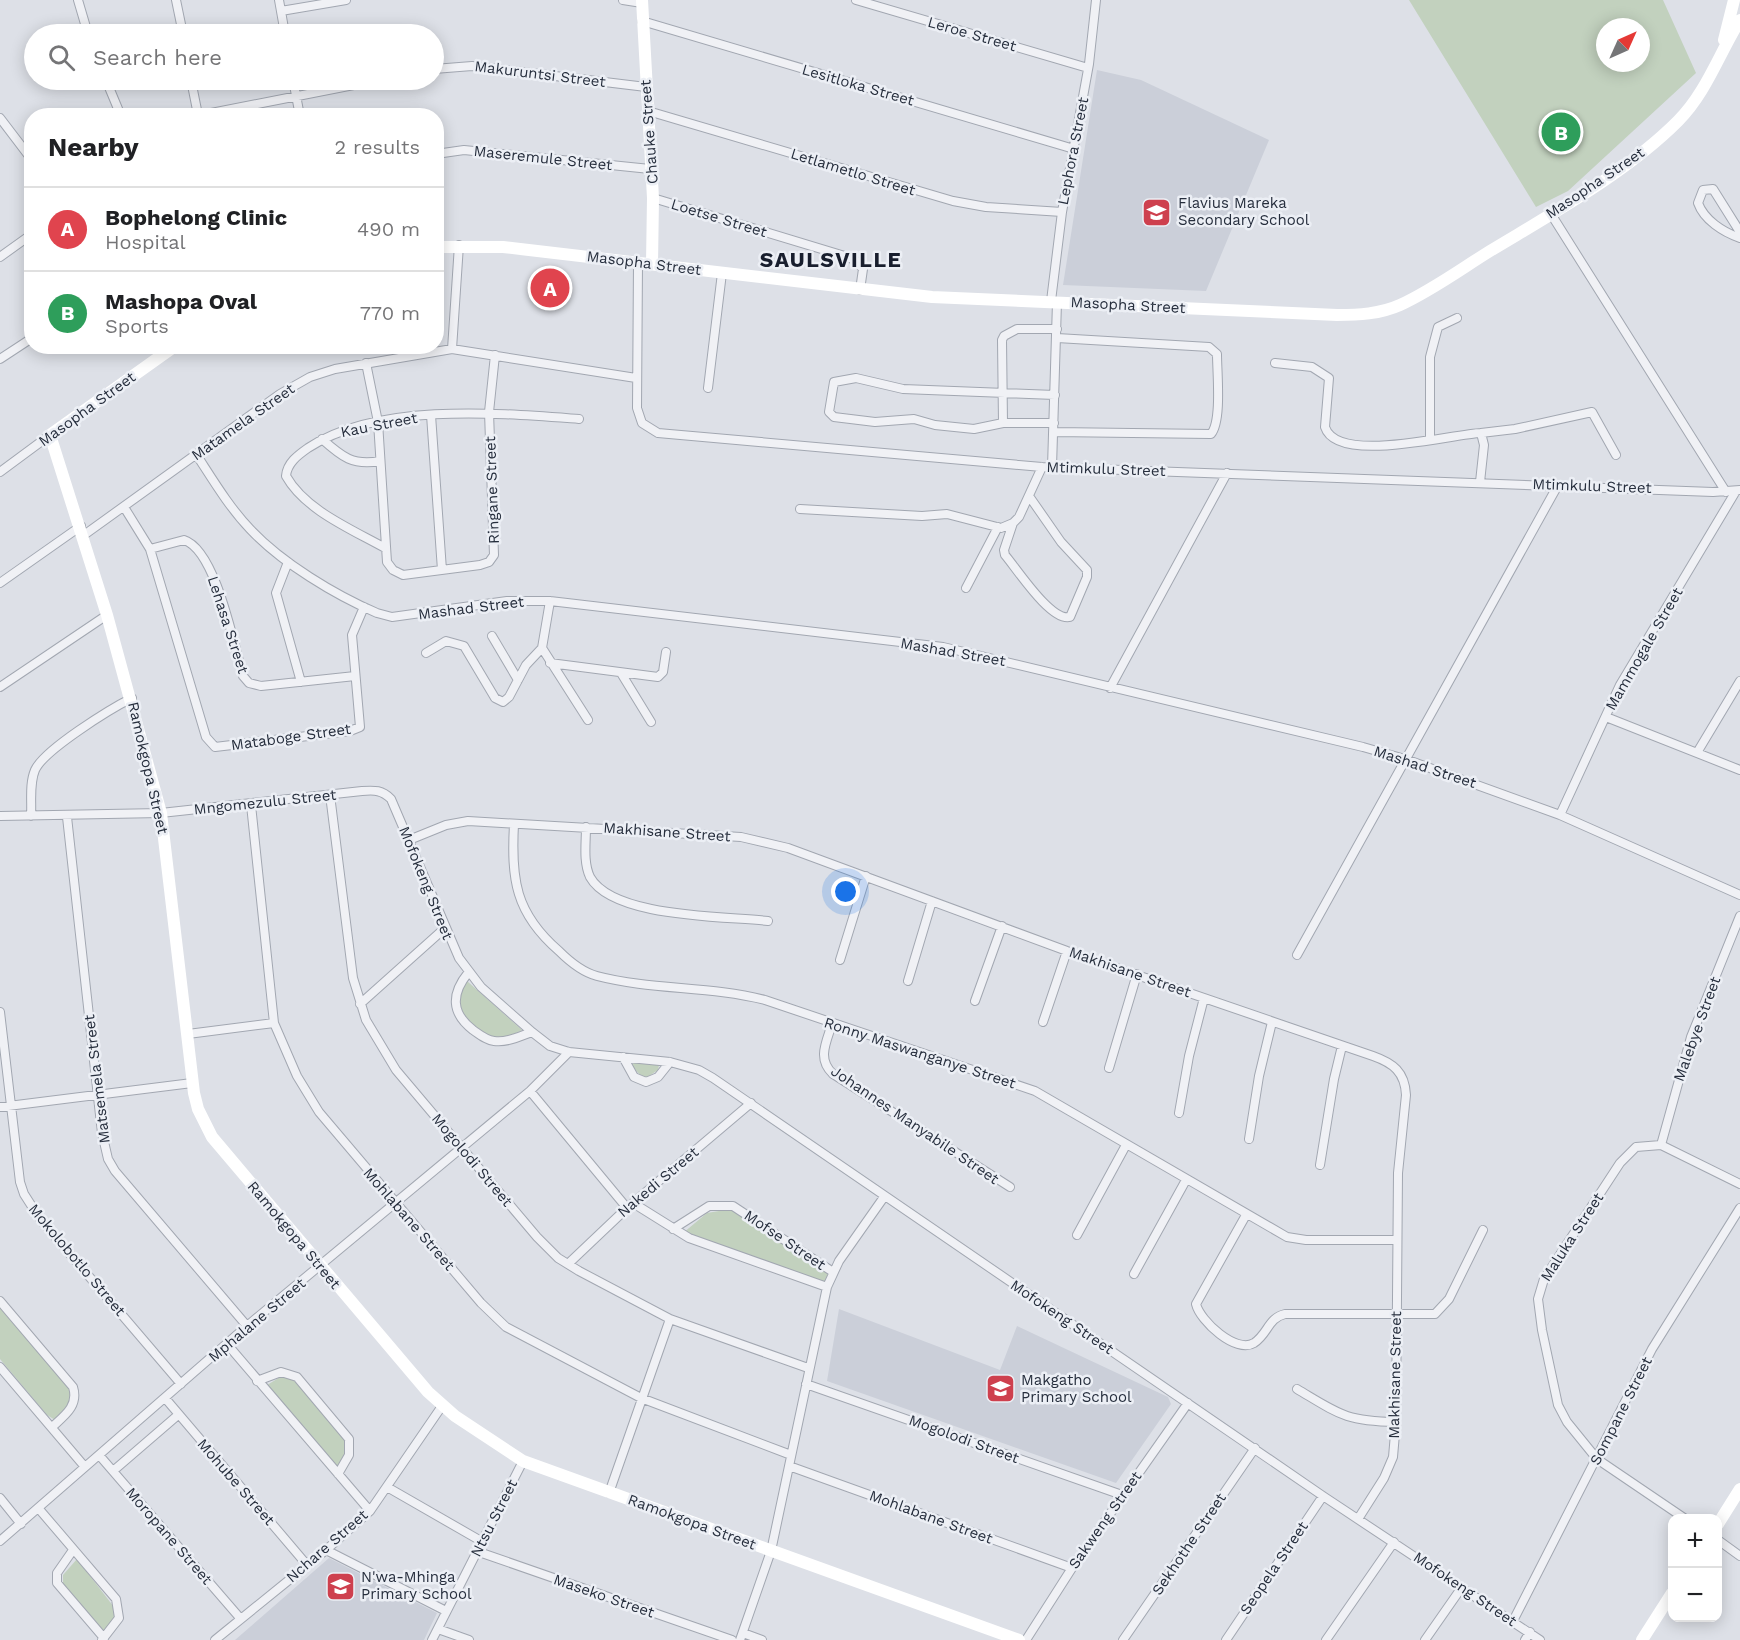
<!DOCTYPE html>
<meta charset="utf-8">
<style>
:root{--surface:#fff;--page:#f2f2f2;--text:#202124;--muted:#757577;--line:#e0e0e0;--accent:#ce404e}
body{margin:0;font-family:"Work Sans",sans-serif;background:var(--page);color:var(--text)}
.controls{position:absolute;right:18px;bottom:18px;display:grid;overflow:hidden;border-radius:12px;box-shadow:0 3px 15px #0003}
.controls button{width:54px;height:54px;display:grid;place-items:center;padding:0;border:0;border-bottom:2px solid var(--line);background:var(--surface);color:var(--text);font:30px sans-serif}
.compass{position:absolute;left:1596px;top:18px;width:54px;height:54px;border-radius:50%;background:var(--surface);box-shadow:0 3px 15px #0003;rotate:45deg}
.you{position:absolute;left:846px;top:892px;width:21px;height:21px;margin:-15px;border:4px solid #fff;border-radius:50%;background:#1a73e8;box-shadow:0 0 0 9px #1a73e833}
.badge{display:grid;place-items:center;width:39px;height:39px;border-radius:50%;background:var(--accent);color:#fff;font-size:20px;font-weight:700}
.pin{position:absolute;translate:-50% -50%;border:3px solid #fff;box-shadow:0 2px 6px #0006}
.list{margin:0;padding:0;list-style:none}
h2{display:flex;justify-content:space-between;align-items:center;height:78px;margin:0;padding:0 24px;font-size:26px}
h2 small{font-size:20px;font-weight:400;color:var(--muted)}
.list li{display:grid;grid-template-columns:39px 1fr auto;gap:18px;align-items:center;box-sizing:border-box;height:84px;padding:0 24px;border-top:2px solid var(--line)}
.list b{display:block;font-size:22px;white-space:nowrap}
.list p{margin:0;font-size:20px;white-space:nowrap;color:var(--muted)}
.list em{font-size:20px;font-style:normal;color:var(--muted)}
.icon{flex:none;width:33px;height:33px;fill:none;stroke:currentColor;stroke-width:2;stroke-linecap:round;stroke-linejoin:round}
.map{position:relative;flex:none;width:1740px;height:1640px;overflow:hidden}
.search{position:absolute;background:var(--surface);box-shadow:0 3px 15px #0003;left:24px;top:24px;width:420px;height:66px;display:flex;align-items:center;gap:15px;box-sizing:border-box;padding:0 21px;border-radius:33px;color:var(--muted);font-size:22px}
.panel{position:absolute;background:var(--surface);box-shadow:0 3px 15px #0003;left:24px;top:108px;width:420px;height:246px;border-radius:24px}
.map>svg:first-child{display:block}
.built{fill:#cbcfd9}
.green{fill:#c2d1be;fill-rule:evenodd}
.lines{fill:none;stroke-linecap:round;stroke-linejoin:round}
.street-casing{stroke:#a2a7b1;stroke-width:10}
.street{stroke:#f0f1f5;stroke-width:8}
.secondary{stroke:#fff;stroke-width:12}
.labels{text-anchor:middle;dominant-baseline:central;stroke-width:5;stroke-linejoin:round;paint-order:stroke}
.street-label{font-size:15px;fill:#262e3d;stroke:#eceff5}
.poi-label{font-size:15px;fill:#262e3d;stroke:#eceff5;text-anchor:start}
.district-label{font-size:21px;font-weight:bold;letter-spacing:1.5px;fill:#191f2e;stroke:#eceff5}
</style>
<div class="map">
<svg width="1740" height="1640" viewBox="0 0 1740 1640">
<rect width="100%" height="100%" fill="#dde0e7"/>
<path class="built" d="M1097,70L1141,80L1269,140L1206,291L1063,285Z
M839,1309L1000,1370L1017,1326L1168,1397L1171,1404L1116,1483L827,1381Z
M329,1558L437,1613L424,1640H235Z"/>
<path class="green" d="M1409,0H1663L1696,73L1568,191L1536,207ZM1605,27H1641V63H1605Z
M467,981L522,1030C516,1033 510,1036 504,1038C489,1041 466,1022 461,1009C458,999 463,989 467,981Z
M634,1063L659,1065L658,1070L646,1078L641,1076L631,1065Z
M725,1210L740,1212L820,1267L829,1275L828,1280L821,1282L683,1233L707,1213Z
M0,1306L74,1394L72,1406L55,1420L47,1415L0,1359Z
M282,1376L296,1378L348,1441V1453L337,1469L267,1385Z
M77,1559L117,1611L118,1616L104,1634L63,1586V1575Z"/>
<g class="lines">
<defs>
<path id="street" d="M78,0L88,34
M176,0L183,34
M279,0L285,34
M623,0L642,3
M856,0L1088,68
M281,11L346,0
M642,21L1074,149
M434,69L472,66L646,87
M106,80L121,116
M191,80L198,115
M293,80L300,116
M648,111L953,201L986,207L1062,212
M196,116L379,80
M0,118L32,160
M436,154L464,150L650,169
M653,198L848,257L856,261L863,269L860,290
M1551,214L1726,492
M1740,232L1713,189L1703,190L1698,203C1704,220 1723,232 1740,238
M0,257L32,234
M638,263L637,408L642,423L658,433L1042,467L1713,492L1740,490
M1051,301L1062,212L1089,64L1096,0
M452,349L459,245
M0,359L32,338
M366,363L378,422L387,562L393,570L403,575L480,565L489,562L494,555L489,412L495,355
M1275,363L1312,367L1329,378L1325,427C1337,465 1451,434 1481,433L1484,445L1480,482
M708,388L722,273
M1055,395L903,389L856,378L834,382L829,412L834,417L875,422L914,419L935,425L974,429L1003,423L1002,340L1004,336L1017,329H1057
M431,415L442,570
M1003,423H1054
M1054,432L1211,434C1222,421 1217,373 1217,354L1209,347L1057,338
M1481,433L1515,429L1592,412L1616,455
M322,439C342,457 353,466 380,461
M1430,440V357L1438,327L1457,318
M196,454C213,480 229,507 250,529C282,563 335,595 377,613L392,617L507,601H550L943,647L1363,747L1405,759L1560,815L1740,895
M1052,467L1057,302
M0,472L50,435
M124,507L150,549L206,737L215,747L350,731L360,727L352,635L364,607
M800,509L922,516L947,514L1001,528L1013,523L1019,517L1042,467
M1013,523L1004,550L1005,555C1017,569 1051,622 1070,617L1087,577V570L1061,542L1029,496
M84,535L280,394L310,377L335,369L452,349L636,378
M385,548C351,529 305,510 286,476C287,463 298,455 308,448C378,402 499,413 579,419
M150,549L184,540C216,550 234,646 243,676L249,683L261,686L355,676
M288,562L276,593L301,682
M0,583L81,526
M966,588L998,527
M550,601L542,648L588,720
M492,636L518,680
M426,653L446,641L464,646L495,698L503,702L509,697L526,665L542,648
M550,663L658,677L663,672L666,652
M621,673L651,722
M0,687L107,615
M1110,688L1227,473
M1606,717L1740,770
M1698,751L1740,681
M330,795L353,978L366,1020L396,1070L537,1237L558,1258L579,1271L670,1319L808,1368
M251,805L274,1023L297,1076L319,1112L481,1303L506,1327L641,1398L791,1455
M1560,815L1620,685L1736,491
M0,816L161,813L362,791C375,790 382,790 391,799L459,958L481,987L532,1032L550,1046L569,1052L670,1062L699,1070L713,1078L1323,1496L1540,1640
M31,816C32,802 29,784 35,770C44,750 110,709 132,698
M67,817L102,1133L108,1159L115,1171L247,1326
M514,824C511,879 515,913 559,951C570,962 582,972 597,976C651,990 710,986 765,1000L1035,1091L1287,1237L1306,1240H1396
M586,827C586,843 583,862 590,877C613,918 724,916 768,921
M409,840L446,825L468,821L741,837L788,848L1067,951L1373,1056C1393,1063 1405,1072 1406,1095L1398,1173L1396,1422L1393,1457L1384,1478L1358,1519
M1297,955L1558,485
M840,960L866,876
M468,973C451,994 451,1013 473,1030C480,1035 486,1040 494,1041C507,1043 520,1036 532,1032
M908,981L932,901
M975,1001L1002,926
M360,1004L445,928
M0,1012L20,1182L24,1194L40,1219L181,1384
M1043,1022L1067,951
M832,1024C826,1043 817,1059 833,1074L1010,1187
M188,1034L274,1023
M623,1057L634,1077L646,1082L658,1077L670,1062
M1109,1068L1137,974
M530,1091L627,1208
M0,1107L192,1083
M1179,1113L1189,1056L1204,998
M1249,1139L1259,1076L1272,1022
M1661,1145L1691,1037L1740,916
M1320,1165L1334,1079L1342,1046
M633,1203L689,1238L827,1287
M1246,1215L1196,1304C1200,1321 1236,1354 1254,1343C1268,1334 1268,1318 1285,1314H1435L1449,1299L1483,1230
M673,1229L709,1206H733L833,1272
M1077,1235L1126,1145
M568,1264L627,1208L751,1103
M1134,1274L1186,1180
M0,1301L73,1387C79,1406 64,1416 52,1427
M227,1344L370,1511
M0,1367L85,1467
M257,1381L281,1372L297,1377L349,1439V1455L338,1474
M806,1384L1122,1495
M1297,1389C1339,1414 1345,1421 1396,1422
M165,1398L307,1565
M99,1455L240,1618
M789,1466L1072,1568
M113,1471L178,1415
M387,1487L481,1541
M609,1493L670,1319
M0,1498L21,1524
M39,1509L116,1599L119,1618L102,1640
M1684,1518L1597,1459L1567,1422L1558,1405L1542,1330L1538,1299L1544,1279L1620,1163L1636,1147L1661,1145L1740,1184
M1718,1540L1740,1556
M0,1541L247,1326L530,1091L569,1052
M73,1550L57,1573V1583L104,1638
M326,1550L446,1611
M476,1551L732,1640
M1513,1621L1652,1349L1740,1208
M438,1629L469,1640
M743,1633L762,1640
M215,1640L326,1550L370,1511L442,1406
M432,1640L523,1461
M740,1640L771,1551L827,1287L839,1261L884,1197
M1026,1640L1072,1568L1188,1403
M1123,1640L1255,1448
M1226,1640L1323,1496
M1326,1640L1394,1542
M1425,1640L1462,1587
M1525,1640L1530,1632"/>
</defs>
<use href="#street" class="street-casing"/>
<use href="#street" class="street"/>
<path class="secondary" d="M642,0L653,198L652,264
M1724,40L1734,0
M436,247H503L932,297L1337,315C1358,315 1380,314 1400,305C1431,291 1461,269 1490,251C1553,213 1626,173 1678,121C1706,93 1719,54 1740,20
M175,346L50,435L107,615L161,813L194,1093L198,1109L212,1137L428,1392L455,1416L523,1461L1019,1640
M1718,1524L1740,1489
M1642,1640L1672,1593"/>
</g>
<defs>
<symbol id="school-square" viewBox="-11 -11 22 22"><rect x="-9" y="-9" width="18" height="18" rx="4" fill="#ce404e" stroke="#eceff5"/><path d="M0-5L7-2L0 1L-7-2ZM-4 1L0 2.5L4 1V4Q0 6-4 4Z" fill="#fff"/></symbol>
</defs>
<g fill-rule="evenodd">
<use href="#school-square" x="1140" y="196" width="33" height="33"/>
<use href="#school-square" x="984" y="1372" width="33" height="33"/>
<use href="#school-square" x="324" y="1570" width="33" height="33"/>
</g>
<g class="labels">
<g class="street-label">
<text transform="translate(972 34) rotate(16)">Leroe Street</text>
<text transform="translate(540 74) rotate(7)">Makuruntsi Street</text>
<text transform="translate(858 85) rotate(16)">Lesitloka Street</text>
<text transform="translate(649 132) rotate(-94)">Chauke Street</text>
<text transform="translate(1073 151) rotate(-79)">Lephora Street</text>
<text transform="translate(543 158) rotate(6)">Maseremule Street</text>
<text transform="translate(853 172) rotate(17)">Letlametlo Street</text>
<text transform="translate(1595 183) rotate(-34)">Masopha Street</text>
<text transform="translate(719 218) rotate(17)">Loetse Street</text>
<text transform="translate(644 263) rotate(7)">Masopha Street</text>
<text transform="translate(1128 305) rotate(3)">Masopha Street</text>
<text transform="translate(87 409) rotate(-36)">Masopha Street</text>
<text transform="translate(243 422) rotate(-35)">Matamela Street</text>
<text transform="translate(379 425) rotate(-11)">Kau Street</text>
<text transform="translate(1106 469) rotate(2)">Mtimkulu Street</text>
<text transform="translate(1592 486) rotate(2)">Mtimkulu Street</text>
<text transform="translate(492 490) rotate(-92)">Ringane Street</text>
<text transform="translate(471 608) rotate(-7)">Mashad Street</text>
<text transform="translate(228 625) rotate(72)">Lehasa Street</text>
<text transform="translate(1644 649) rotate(-60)">Mammogale Street</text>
<text transform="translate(953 652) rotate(10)">Mashad Street</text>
<text transform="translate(291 737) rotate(-8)">Mataboge Street</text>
<text transform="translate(1425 767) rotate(18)">Mashad Street</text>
<text transform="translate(148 768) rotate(77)">Ramokgopa Street</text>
<text transform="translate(265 802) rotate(-6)">Mngomezulu Street</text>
<text transform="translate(667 832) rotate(4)">Makhisane Street</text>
<text transform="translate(426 883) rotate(68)">Mofokeng Street</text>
<text transform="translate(1130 972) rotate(19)">Makhisane Street</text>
<text transform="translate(1697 1029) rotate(-70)">Malebye Street</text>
<text transform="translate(920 1053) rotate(18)">Ronny Maswanganye Street</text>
<text transform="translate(97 1079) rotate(-97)">Matsemela Street</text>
<text transform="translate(915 1125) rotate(34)">Johannes Manyabile Street</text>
<text transform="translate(472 1160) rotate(50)">Mogolodi Street</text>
<text transform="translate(658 1182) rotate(-40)">Nakedi Street</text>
<text transform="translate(409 1219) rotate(49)">Mohlabane Street</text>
<text transform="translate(294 1235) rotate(50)">Ramokgopa Street</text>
<text transform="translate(1572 1237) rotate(-57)">Maluka Street</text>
<text transform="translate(785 1240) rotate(34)">Mofse Street</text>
<text transform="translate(77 1260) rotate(50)">Mokolobotlo Street</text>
<text transform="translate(1062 1317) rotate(34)">Mofokeng Street</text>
<text transform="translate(257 1320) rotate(-40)">Mphalane Street</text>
<text transform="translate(1395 1375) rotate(-89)">Makhisane Street</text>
<text transform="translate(1621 1411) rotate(-63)">Sompane Street</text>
<text transform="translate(964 1439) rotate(20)">Mogolodi Street</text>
<text transform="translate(236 1482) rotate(49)">Mohube Street</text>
<text transform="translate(931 1517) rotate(20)">Mohlabane Street</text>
<text transform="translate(494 1518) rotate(-63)">Ntsu Street</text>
<text transform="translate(1105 1520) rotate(-55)">Sakweng Street</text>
<text transform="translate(692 1522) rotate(20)">Ramokgopa Street</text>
<text transform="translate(169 1536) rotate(49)">Moropane Street</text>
<text transform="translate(1189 1544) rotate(-56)">Sekhothe Street</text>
<text transform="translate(327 1546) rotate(-41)">Nchare Street</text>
<text transform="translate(1274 1568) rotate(-56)">Seopela Street</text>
<text transform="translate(1465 1589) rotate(34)">Mofokeng Street</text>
<text transform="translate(604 1596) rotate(19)">Maseko Street</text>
</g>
<g class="poi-label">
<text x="1178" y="203">Flavius Mareka<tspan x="1178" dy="17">Secondary School</tspan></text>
<text x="1021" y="1380">Makgatho<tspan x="1021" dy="17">Primary School</tspan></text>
<text x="361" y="1577">N'wa-Mhinga<tspan x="361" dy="17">Primary School</tspan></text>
</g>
<g class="district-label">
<text x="831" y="259">SAULSVILLE</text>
</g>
</g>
</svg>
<div class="controls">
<button>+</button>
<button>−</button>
</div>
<svg class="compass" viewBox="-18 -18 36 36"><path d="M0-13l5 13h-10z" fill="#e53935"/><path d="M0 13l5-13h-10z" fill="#757577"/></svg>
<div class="you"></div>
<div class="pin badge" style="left:550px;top:288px;background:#e0444e">A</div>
<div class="pin badge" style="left:1561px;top:132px;background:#2e9e5b">B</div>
<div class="search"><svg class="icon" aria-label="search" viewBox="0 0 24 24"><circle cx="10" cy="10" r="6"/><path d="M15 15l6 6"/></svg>Search here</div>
<section class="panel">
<h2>Nearby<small>2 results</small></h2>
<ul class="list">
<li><span class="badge" style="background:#e0444e">A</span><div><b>Bophelong Clinic</b><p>Hospital</p></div><em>490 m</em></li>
<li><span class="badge" style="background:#2e9e5b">B</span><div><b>Mashopa Oval</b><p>Sports</p></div><em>770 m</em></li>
</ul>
</section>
</div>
